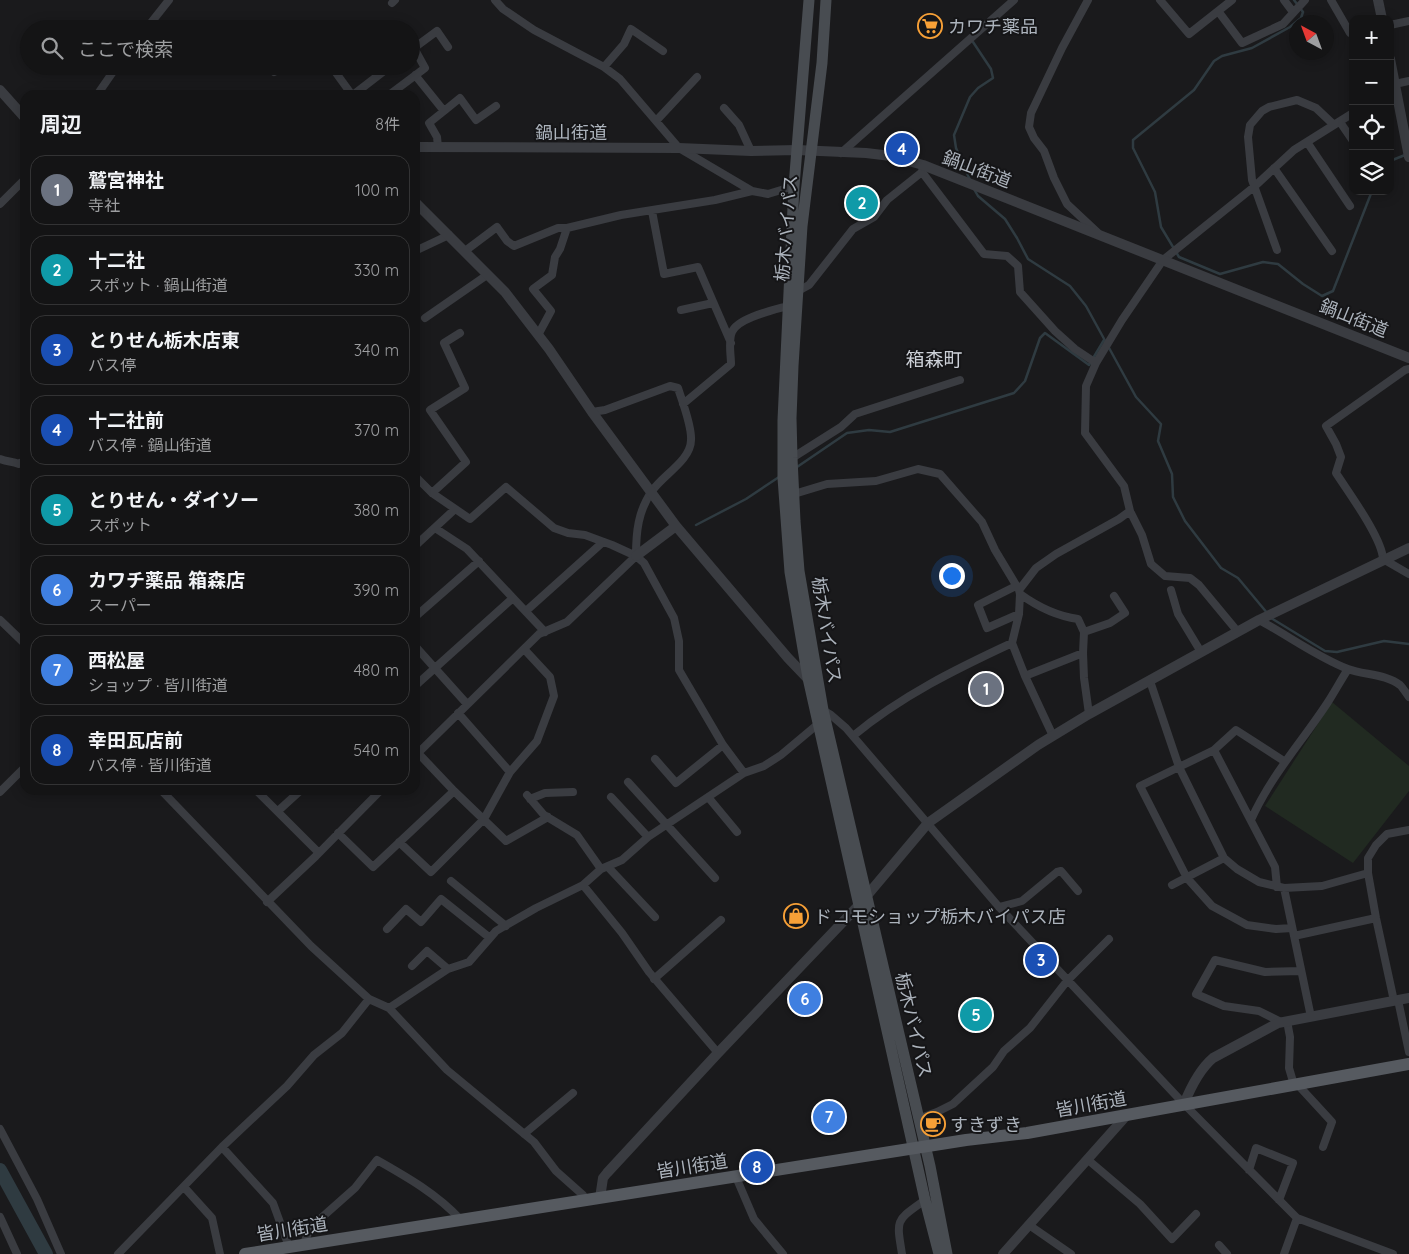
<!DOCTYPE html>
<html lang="ja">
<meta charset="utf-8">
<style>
:root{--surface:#141415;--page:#1d1d1e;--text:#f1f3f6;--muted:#9d9ea0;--line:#333334;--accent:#f7a037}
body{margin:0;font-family:Quicksand,"Noto Sans JP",sans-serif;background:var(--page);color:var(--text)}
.controls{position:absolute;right:15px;top:15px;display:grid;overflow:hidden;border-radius:10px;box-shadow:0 2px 12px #0003}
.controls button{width:45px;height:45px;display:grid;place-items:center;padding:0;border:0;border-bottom:1px solid var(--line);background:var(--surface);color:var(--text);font:25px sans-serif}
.compass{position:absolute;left:1289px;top:15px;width:45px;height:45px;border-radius:50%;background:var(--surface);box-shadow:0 2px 12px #0003;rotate:319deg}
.you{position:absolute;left:951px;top:575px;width:18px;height:18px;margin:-12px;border:4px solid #fff;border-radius:50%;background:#1a73e8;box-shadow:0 0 0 8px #1a73e833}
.badge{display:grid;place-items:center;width:32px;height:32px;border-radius:50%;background:var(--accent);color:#fff;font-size:16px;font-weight:700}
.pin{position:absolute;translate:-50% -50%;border:2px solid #fff;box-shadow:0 1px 5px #0006}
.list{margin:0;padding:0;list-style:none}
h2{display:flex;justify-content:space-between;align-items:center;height:65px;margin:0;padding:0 20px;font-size:21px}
h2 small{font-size:16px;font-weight:400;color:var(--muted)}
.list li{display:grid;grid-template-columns:32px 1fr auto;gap:15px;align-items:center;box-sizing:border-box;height:70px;margin:0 10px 10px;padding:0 10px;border:1px solid var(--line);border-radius:15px}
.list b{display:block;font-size:19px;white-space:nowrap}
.list p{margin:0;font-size:16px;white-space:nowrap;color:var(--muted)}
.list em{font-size:16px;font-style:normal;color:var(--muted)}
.icon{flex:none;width:28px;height:28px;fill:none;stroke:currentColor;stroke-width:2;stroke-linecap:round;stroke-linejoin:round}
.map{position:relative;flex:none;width:1409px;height:1254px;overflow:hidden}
.search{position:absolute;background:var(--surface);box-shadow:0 2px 12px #0003;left:20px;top:20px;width:400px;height:55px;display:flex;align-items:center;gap:12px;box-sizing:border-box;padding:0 18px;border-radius:28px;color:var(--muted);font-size:19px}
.panel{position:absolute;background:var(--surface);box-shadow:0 2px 12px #0003;left:20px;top:90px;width:400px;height:705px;border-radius:15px}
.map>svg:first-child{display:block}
.garden{fill:#212a21}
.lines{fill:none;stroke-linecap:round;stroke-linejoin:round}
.stream{stroke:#2f3b41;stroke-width:2.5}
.river{stroke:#2f3b41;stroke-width:14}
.minor{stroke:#3a3c41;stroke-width:8}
.tertiary{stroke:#3a3c41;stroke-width:10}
.secondary{stroke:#484c51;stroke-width:11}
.primary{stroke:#565a60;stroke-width:12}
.labels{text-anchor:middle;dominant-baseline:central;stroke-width:4;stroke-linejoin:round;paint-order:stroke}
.poi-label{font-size:18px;fill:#acb3bc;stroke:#151517;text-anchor:start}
.street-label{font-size:18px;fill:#acb3bc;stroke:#151517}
.neighbourhood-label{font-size:19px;fill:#cdd1d8;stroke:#151517}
</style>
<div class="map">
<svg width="1409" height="1254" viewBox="0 0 1409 1254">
<rect width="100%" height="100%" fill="#1a1a1c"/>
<path class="garden" d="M1332,702L1409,766V791L1353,863L1265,806Z"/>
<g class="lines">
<path class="stream" d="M1294,0L1303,12L1301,18L1290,27L1252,48L1222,56L1214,61L1194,90L1133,140V148L1155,192L1161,227L1179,257L1220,274L1263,262L1278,264L1303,284L1322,296L1333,291L1372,191
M1390,161L1405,155
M970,180L956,148L954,135L970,97L978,88L993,78L991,69L973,42
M974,189L978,196L1005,219L1017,238L1028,259L1070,286L1086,306L1136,397L1161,424L1158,441L1172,474L1173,497L1185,521L1221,568L1238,578L1268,614
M797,467L847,433L869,430L890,432L1014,393L1025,381L1040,338L1045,333L1089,365L1104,340
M696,525L746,499L779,477
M1271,618L1325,651L1337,652L1384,641L1409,644"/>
<path class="river" d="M0,1170L46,1254"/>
<path class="minor" d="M495,0L503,9L534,30L604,67L620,79L679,148L752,191
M1088,0L1062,48L1031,113L1029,127L1034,138L1044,151L1054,178L1067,204L1098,233
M1160,0L1189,34L1232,0
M1284,0L1293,12
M1331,0L1350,33L1353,32
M392,3L395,0
M1218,11L1242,43L1283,24L1305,0
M1390,25L1409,21
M146,29L169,0
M331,66L352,95
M604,67L624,44L631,29L663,51
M274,72L284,66
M415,75L444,111L460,98L476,120L496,106
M1390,87L1395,84L1409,81
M97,95L117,66
M353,95L384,71
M389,95L425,68L414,48L437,31L448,47
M724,108L739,125L751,151
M656,121L697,77
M1340,122L1353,141
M1307,142L1350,206
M438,147L437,137L429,123L444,111
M841,153L1014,0
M923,165L922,172L984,254L1007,256L1018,266L1020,292L1055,331L1075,349L1096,363
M1274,168L1332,251
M0,204L25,179
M652,211L664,274L698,267L731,343
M1277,250L1252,180L1248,137L1250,125L1262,111L1269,107L1297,100L1316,108L1334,125
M415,251L449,235
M465,251L497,227L507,241L514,246L558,228H567
M798,291L809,285L853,229L874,217L887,200L922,172
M681,310L713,303
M425,318L487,275
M538,335L551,311L533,289L552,275L555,257L560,249L567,228L621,215L715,200L752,191L768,194L794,186
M415,350H416
M1409,369L1405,370L1326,426L1336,444L1341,457L1336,473C1349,493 1382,538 1383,559L1409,574
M683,404L731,364C731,355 728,341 732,332C737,318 774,310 788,306
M792,458L841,427L855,414L960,380
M0,459C7,462 12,461 19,464L25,460
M415,476L432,493L470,519L506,487L554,528L568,533L585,535L612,545L636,556L644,563L674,618L679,641V670L723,745L744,773
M432,493L466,462L430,410L465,388L444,343L460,333
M794,494L827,484L876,481L918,469L940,474L982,522L995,550L1019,590
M435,528L467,549L513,598
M415,546L455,509
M1016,586L978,605L987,628L1019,614
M1171,590L1178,614L1201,652
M1020,594C1038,607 1056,616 1078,619L1084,632L1083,653L1084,678L1089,714
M526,611L603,542
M415,617L479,561
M0,620L25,644
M1259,620C1289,636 1317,657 1348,669C1364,675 1386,674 1400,685C1403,688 1406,693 1409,697
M1084,632L1110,623L1125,613L1114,596
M1238,632L1199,585L1190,578L1165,576L1151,564L1142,535L1130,511L1124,486L1085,433L1086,386L1096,363L1122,320L1163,260L1255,186L1294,150L1353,113
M415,646L467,704
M1025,676L1083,653
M1150,681L1179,767L1214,750L1236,730L1284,761
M415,686L513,598L545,632
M821,709L831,715L846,728L999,907L1184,1104L1293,1214L1297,1218L1393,1254
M458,713L510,772
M853,736C901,696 956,669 1012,643
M1053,736L1025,676L1012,643L1019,614L1020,594L1019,590L1036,568L1056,554L1119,519L1130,511
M1214,750L1275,867L1277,887
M415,756L539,634L567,622L636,556C636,532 638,511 652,491C663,475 691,460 691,440C692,426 682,401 678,388L670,386L605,410L592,412
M655,759L676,783L723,745
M628,782L715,878
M161,790L311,946L369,999L389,1008L447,1070L534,1142L556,1171L583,1195L584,1201
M256,790L319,853
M454,791L506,841L548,817
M0,792L25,767
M527,795L544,815L577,835L601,869
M611,797L648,837
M708,797L737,832
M530,799L545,793L573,792
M278,811L301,790
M1251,820C1271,775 1302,742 1328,702C1335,691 1341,680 1348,669
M338,833L373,867L454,791L418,753
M399,842L431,872L484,819L510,772L537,741L554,696L550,677L524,649
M608,867L655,917
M1368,873V858L1376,845L1387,834L1409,830
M451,881L506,926
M583,885L622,933L649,972L718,1053
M1172,885L1224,858
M1284,888L1311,1017
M267,902L316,856L381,790
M999,907L1022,901L1057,872L1061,871L1078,891
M1292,928L1276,929L1247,925L1212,906L1187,878L1140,786L1179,767L1224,858L1237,869L1259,882L1284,888L1322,886L1368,873L1376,918L1394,1001
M387,929L406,909L421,922L441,899L490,938
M1294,936L1376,918
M412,966L427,951L448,969
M654,979L721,920
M1398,1000L1409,1052
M389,1008L448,969L469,962L496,931L536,908L583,885L601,869L622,860L648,837L744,773L764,766L781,755L818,724
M1287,1021L1290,1037L1289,1068L1294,1085
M1281,1022L1259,1011L1224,1006L1196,994L1215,960L1265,972L1301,971
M1298,1085L1332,1122L1323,1147
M918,1119L937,1112L953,1104L993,1067L1004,1051L1030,1028L1067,981L1109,939
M0,1129L37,1199L61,1254
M524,1134L573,1093
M222,1147L273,1203L289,1247
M1087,1159L1140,1204L1172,1239L1196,1214
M1249,1170L1256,1148L1293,1163L1279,1200
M736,1177L754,1219L783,1254
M184,1187L212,1218L220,1254
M0,1217L17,1254
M1029,1225L1071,1254
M303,1245L311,1227L355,1188L377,1160C407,1177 437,1194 461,1220
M1219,1245L1227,1254
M118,1254L222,1147L287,1086L314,1055L342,1033L369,999
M902,1254C896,1218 896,1221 925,1200
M1284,1254L1297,1218"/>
<path class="tertiary" d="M1378,0L1382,19
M1390,59L1409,157
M0,90L25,118
M415,147L679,148L751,151L797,150L866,153L891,156L923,165L1409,358
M415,202L505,292L549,349L592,412L676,526L788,658L810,681
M636,556L676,526
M1184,1104C1190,1089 1200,1069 1213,1058L1278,1023L1409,998
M600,1198L603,1178L607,1173L718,1053L859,905L928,823L1038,745L1089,714L1259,620L1409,548
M1003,1254L1126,1116"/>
<path class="secondary" d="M809,0L794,186L783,420V478L790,572L808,678L925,1200L939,1254
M826,0L822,63L802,226L793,366L791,418L792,458L795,521L799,571L823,710L930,1166L947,1254"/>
<path class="primary" d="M245,1254L966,1140L1027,1133L1409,1064"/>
</g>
<defs>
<symbol id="supermarket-ring" viewBox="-11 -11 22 22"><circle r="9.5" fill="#151517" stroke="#f7a037" stroke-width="1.5"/><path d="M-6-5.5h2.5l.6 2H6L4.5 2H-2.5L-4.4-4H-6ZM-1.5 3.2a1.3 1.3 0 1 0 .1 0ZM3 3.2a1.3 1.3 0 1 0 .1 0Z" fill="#f7a037"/></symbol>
<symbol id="shop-ring" viewBox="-11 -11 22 22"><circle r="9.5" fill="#151517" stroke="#f7a037" stroke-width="1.5"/><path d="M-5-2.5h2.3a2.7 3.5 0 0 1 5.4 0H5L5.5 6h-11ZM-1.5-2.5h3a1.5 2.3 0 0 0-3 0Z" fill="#f7a037"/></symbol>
<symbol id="cafe-ring" viewBox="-11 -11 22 22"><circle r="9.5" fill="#151517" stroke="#f7a037" stroke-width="1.5"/><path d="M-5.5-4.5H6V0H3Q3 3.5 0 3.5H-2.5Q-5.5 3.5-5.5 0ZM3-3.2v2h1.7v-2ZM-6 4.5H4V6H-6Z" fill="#f7a037"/></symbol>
</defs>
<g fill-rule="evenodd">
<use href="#supermarket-ring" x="916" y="12" width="28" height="28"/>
<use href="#shop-ring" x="782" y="902" width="28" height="28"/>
<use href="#cafe-ring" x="919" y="1110" width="28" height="28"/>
</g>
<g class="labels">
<g class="poi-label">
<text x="948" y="26">カワチ薬品</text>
<text x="814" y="916">ドコモショップ栃木バイパス店</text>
<text x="950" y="1124">すきずき</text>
</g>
<g class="street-label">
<text x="571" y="132">鍋山街道</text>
<text transform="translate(977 169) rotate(21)">鍋山街道</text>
<text transform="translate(786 228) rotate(-85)">栃木バイパス</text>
<text transform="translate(1354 318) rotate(22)">鍋山街道</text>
<text transform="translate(827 630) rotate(81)">栃木バイパス</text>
<text transform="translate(914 1025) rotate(77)">栃木バイパス</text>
<text transform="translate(1091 1104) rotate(-10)">皆川街道</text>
<text transform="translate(692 1166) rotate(-9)">皆川街道</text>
<text transform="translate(292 1229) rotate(-9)">皆川街道</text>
</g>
<g class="neighbourhood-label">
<text x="934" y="359">箱森町</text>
</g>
</g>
</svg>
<div class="controls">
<button>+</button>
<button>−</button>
<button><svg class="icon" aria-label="locate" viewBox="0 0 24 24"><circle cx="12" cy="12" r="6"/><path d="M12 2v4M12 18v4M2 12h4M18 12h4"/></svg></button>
<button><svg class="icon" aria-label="layers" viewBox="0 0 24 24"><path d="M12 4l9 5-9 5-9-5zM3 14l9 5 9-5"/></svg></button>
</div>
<svg class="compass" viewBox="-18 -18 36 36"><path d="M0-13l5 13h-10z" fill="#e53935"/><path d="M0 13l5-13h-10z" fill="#9d9ea0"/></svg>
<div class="you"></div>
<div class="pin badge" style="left:986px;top:689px;background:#6b7280">1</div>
<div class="pin badge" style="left:862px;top:203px;background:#0f9aa8">2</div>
<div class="pin badge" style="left:1041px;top:960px;background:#1a4fb4">3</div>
<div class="pin badge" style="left:902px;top:149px;background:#1a4fb4">4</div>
<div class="pin badge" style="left:976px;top:1015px;background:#0f9aa8">5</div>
<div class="pin badge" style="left:805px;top:999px;background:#3f7fe0">6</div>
<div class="pin badge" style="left:829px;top:1117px;background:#3f7fe0">7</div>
<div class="pin badge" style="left:757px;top:1167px;background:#1a4fb4">8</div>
<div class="search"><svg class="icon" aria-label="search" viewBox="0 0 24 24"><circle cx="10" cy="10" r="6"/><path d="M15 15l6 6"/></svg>ここで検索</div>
<section class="panel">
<h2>周辺<small>8件</small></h2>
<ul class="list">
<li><span class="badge" style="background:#6b7280">1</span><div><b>鷲宮神社</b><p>寺社</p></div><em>100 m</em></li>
<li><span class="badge" style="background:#0f9aa8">2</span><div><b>十二社</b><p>スポット · 鍋山街道</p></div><em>330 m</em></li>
<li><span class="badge" style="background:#1a4fb4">3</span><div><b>とりせん栃木店東</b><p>バス停</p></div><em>340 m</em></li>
<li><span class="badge" style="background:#1a4fb4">4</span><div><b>十二社前</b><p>バス停 · 鍋山街道</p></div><em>370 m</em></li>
<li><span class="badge" style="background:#0f9aa8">5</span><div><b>とりせん・ダイソー</b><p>スポット</p></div><em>380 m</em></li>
<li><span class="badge" style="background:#3f7fe0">6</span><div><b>カワチ薬品 箱森店</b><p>スーパー</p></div><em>390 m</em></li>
<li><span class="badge" style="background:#3f7fe0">7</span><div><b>西松屋</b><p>ショップ · 皆川街道</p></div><em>480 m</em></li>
<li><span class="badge" style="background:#1a4fb4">8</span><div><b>幸田瓦店前</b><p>バス停 · 皆川街道</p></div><em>540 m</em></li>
</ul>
</section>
</div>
